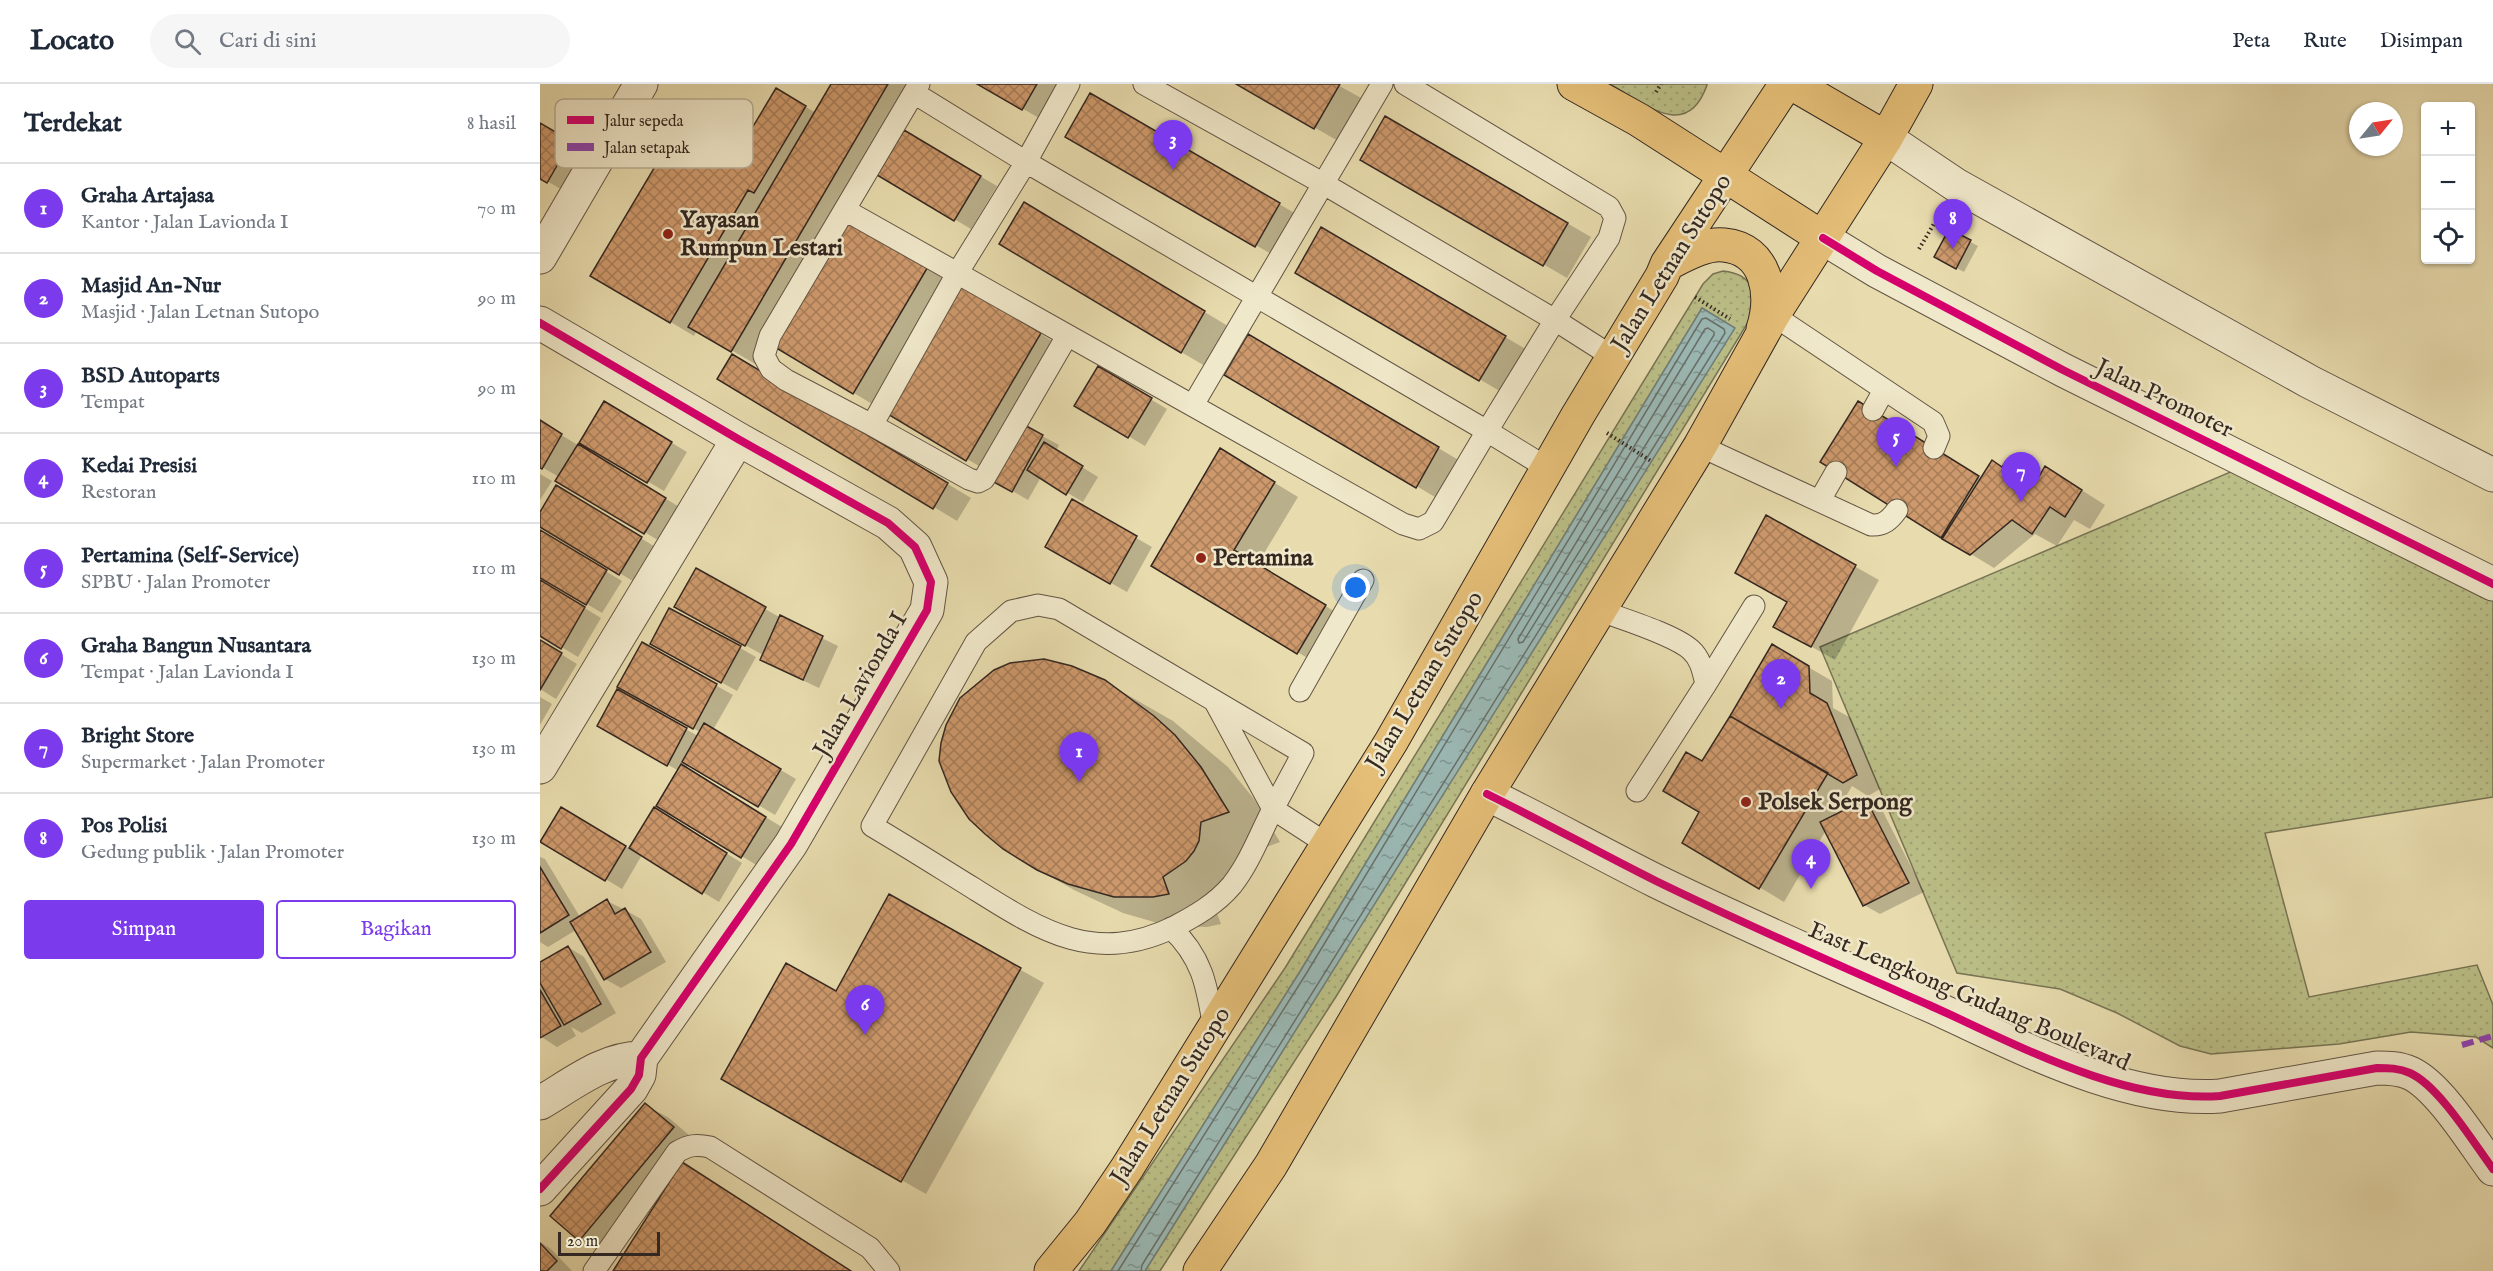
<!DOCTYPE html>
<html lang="id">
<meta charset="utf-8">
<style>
:root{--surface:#fff;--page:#f6f6f7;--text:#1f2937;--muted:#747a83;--line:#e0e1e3;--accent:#7c3aed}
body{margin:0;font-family:"IM FELL English",serif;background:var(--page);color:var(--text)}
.controls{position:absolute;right:18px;top:18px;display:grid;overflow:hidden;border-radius:6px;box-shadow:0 2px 4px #0004}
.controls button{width:54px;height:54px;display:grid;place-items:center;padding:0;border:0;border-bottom:2px solid var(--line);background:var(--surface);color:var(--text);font:30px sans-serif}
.compass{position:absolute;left:1809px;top:18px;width:54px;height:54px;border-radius:50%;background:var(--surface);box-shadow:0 2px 4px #0004;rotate:60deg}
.scale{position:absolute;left:18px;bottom:15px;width:102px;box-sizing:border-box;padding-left:6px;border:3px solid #352821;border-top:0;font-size:16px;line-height:21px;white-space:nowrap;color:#352821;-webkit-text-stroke:4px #f0e8ca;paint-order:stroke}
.you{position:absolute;left:816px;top:504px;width:21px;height:21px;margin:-15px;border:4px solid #fff;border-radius:50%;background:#1a73e8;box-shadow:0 0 0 9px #1a73e833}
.badge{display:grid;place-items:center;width:39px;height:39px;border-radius:50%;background:var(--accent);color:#fff;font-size:20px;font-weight:700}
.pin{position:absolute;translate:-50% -50px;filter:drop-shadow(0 2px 3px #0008)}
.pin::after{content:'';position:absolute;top:32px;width:21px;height:18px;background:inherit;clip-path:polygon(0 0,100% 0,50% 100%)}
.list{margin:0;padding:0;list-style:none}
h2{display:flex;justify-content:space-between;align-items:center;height:78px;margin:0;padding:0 24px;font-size:26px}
h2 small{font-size:20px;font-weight:400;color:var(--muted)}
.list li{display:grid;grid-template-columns:39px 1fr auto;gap:18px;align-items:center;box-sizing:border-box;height:90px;padding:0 24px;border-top:2px solid var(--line)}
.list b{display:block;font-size:22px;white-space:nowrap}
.list p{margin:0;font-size:20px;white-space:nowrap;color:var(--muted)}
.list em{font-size:20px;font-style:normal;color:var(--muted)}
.actions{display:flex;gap:12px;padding:18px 24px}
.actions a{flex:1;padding:14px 0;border:2px solid var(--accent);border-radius:6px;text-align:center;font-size:21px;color:var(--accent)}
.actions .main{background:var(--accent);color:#fff}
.icon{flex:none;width:33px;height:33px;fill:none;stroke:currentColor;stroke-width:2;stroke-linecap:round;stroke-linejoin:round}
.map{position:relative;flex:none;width:1953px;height:1187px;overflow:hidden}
header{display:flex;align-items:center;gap:36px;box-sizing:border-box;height:84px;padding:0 30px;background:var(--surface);border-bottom:2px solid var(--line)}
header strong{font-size:28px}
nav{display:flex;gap:33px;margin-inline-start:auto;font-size:21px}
.search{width:420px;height:54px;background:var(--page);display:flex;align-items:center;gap:15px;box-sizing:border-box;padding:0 21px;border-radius:33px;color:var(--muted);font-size:22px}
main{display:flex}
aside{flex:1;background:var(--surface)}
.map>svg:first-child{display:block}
.grass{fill:url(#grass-dots);stroke:#787454;stroke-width:1.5}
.water{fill:url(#water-ripples);stroke:#727f7a;stroke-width:1.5}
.shadow{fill:#0003}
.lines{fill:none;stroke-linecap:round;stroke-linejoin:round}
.shore{stroke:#68706b;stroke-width:1.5}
.building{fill:url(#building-cross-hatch);stroke:#352821;stroke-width:1.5}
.service-casing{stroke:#625544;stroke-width:23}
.minor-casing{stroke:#625544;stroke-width:35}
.tertiary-casing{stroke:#625544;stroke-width:35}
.primary-casing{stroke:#352821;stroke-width:35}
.path{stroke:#352821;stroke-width:4;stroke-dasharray:1.5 3;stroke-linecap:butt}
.service{stroke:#f0e8ca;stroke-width:21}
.minor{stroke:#f0e8ca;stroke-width:33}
.tertiary{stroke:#f0e8ca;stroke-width:33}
.primary{stroke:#e4be77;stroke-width:33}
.quiet{stroke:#8e44ad;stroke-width:6;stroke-dasharray:12 6;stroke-linecap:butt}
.cycleway-casing{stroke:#f0e8ca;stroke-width:11}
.cycleway{stroke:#d6006c;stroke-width:8}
.poi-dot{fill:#8f2418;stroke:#f0e8ca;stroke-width:2}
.labels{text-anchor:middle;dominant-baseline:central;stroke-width:5;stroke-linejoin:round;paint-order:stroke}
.poi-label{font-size:24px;font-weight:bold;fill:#352821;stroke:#f0e8ca;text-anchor:start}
.street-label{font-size:24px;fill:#352821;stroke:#f0e8ca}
.key{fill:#f0e8ca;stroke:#b8ae97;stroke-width:1.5}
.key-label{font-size:16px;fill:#352821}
</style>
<header>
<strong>Locato</strong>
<div class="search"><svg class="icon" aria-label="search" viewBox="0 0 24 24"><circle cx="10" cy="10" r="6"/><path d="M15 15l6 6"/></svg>Cari di sini</div>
<nav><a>Peta</a><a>Rute</a><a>Disimpan</a></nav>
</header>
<main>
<aside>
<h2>Terdekat<small>8 hasil</small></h2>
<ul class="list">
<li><span class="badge">1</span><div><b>Graha Artajasa</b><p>Kantor · Jalan Lavionda I</p></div><em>70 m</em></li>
<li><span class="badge">2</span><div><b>Masjid An-Nur</b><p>Masjid · Jalan Letnan Sutopo</p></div><em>90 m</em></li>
<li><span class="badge">3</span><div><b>BSD Autoparts</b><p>Tempat</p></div><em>90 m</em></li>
<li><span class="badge">4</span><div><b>Kedai Presisi</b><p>Restoran</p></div><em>110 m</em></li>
<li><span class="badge">5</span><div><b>Pertamina (Self-Service)</b><p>SPBU · Jalan Promoter</p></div><em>110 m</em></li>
<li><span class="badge">6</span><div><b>Graha Bangun Nusantara</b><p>Tempat · Jalan Lavionda I</p></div><em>130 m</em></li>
<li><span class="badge">7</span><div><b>Bright Store</b><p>Supermarket · Jalan Promoter</p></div><em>130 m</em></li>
<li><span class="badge">8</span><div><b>Pos Polisi</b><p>Gedung publik · Jalan Promoter</p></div><em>130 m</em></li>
</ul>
<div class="actions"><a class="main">Simpan</a><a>Bagikan</a></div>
</aside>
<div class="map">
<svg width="1953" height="1187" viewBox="0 0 1953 1187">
<defs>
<pattern id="grass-dots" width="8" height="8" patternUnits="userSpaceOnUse" patternTransform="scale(1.5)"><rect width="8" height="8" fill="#bbbf87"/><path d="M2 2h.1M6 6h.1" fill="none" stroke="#a1a474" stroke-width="1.8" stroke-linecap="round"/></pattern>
<pattern id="water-ripples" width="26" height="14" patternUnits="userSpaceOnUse" patternTransform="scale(1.5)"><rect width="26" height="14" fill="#9bb9b5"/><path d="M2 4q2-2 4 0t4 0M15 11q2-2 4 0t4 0" fill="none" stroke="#7f9693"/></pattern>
<pattern id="building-cross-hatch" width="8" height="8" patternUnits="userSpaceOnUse" patternTransform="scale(1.5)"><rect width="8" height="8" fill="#cd996c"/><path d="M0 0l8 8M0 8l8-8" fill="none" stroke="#a77d58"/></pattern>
</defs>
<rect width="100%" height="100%" fill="#e8dcae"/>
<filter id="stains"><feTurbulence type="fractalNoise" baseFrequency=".00333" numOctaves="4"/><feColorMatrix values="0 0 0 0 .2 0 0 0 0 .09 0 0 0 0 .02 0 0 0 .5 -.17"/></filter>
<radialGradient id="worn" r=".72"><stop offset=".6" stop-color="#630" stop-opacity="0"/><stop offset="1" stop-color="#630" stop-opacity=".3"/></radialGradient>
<path class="grass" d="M1070,0H1167V1C1147,58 1105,20 1070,0Z
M1183,187C1216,191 1214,208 1210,235L797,911L620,1187H605L1194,244L1162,224L761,886L571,1187H539L745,884L1163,200L1173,190Z
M1695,386L1953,497V713L1725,749L1769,913L1937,881L1953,921V964L1936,953L1871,948L1799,960L1671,970L1640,962L1577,929L1520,905L1417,889L1280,563Z"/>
<path class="water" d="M1162,224L1195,244L605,1187H571L761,886Z"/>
<path class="shadow" d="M293,0H389L347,72L365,48L457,102L431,145L337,89L310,135L412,196L337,323L236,262L222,284L157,246L154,252L52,191L194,77L237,6L276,29Z
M440,0H518L499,34Z
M699,0H796L823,15L798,57Z
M551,11L763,134L740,175L527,52Z
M845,34L1051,153L1027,194L822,75Z
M0,41L53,72L31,111L0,93Z
M508,134L688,242L665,282L641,268Z
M782,145L989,267L963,309L757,188Z
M1410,147L1438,162L1424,188L1396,173Z
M422,203L524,264L480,340L519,361L516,367L558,393L543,418L501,393L488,416L452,395L451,389L348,329Z
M708,252L922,378L900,416L687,290Z
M558,284L627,325L605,362L536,321Z
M217,285L431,414L417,437L394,423Z
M1319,319L1441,395L1463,384L1497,397L1529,398L1565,421L1550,445L1534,436L1517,462L1495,450L1454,484L1401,452Z
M81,328L147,368L124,407L41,358Z
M0,338L141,424L121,458L18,396L19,393L0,382Z
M704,380L758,413L717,481L809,536L781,582L613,482Z
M0,390L12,397L0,416Z
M32,412L117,464L96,499L0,441V431Z
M532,417L612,463L587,508L507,463Z
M1227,433L1339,496L1295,576L1235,542L1249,517Z
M0,448L82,497L62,529L0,492Z
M157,486L241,534L298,562L279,604L237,584L221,575L223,571L136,522Z
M0,497L61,534L38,573L0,550Z
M0,557L37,580L16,615L0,605Z
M112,559L200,564L216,573L197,607Z
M102,560L193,611L173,646L256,695L235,731L149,680L146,685L242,743L218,782L118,721L139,687L59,642L78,607L158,652L160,648L95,612Z
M1232,562L1292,597L1293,624L1311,634L1340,705L1328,712L1312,702L1294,732L1326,716L1342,726L1384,808L1340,830L1324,821L1286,746L1244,818L1144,758L1161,728L1163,679Z
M532,583L579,606L633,637L688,683L714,715L740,758L714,768L675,824L681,840L667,843L628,842L583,829L534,806L480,775Z
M0,613L12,620L0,641Z
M21,725L90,765L114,725L202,779L179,818L102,771L82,805L3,757Z
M0,773L5,775L40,833L67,817L85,826L101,835L126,878L81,904L65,895L36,846L8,863L0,858Z
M350,812L504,899L386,1110L183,995L296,909Z
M28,863L44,873L76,929L42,949L31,943L36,952L17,963L0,952V880Z
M105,1021L129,1034L157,1058L64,1169L40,1155Z
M0,1158L11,1165L32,1187H0Z"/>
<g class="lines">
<path class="shore" d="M1168,244L1174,248V251L983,558L979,559L978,555L1165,245Z
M578,1187L766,890L1162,235L1166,234L1184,245L1185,249L602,1181L601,1187"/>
</g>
<path class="building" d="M291,0H348L191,268L148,243Z
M437,0H497L482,26Z
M696,0H800L774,45Z
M236,4L266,22L214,109L208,106L130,239L50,192L139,42L193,76Z
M550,9L740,119L715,163L525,53Z
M845,32L1028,139L1003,182L820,76Z
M0,39L31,57L7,99L0,95Z
M364,46L441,92L414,137L337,91Z
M484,118L665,227L641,269L459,160Z
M310,133L389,181L313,310L233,262Z
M781,143L966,252L939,297L755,189Z
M1409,145L1431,156L1416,185L1394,173Z
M422,201L501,249L426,377L346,329Z
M708,250L899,363L876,404L684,291Z
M192,270L408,399L393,425L177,295Z
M558,282L612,314L588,354L534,322Z
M64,317L132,358L107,399L39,359Z
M1318,317L1439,392L1401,454L1280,378Z
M0,336L22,350L2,385L0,384Z
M481,339L503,351L472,408L450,396Z
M504,358L543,382L526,411L487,386Z
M38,360L126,414L104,450L15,397Z
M680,364L735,398L694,466L786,521L757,570L611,482Z
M1452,376L1462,383L1466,377L1497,396L1505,382L1542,406L1525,433L1510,423L1492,450L1472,436L1430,471L1402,455Z
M16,401L102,453L79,491L0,443V428Z
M532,415L597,452L570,500L505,463Z
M1226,431L1316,481L1271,563L1233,543L1247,518L1195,489Z
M0,446L67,486L46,521L0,494Z
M156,484L226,523L205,562L134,523Z
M0,496L45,523L21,565L0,552Z
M129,524L201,562L181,599L110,560Z
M240,531L283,552L263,596L220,576Z
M0,556L22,569L0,606Z
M102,558L177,600L153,645L77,603Z
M1232,560L1269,582L1270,609L1287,619L1317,691L1303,699L1190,632Z
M504,575L532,582L565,596L614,632L635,651L661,683L689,728L661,738L659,757L654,767L646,777L623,793L629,810L613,813H574L528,800L497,786L463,765L445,750L429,735L411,708L399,677L401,659L406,641L420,614L454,586L470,579Z
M77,605L147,644L127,682L57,642Z
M1190,632L1288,689L1219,805L1142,759L1159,728L1123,707L1146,668L1162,677Z
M164,639L241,685L218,723L142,678Z
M141,680L226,733L201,774L116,722Z
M1326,715L1369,799L1323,822L1280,738Z
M21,723L86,762L65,797L0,758Z
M114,723L187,769L162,810L89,764Z
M0,783L29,831L0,849Z
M349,810L481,884L361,1098L181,995L246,879L296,907Z
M67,815L75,830L85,824L111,868L64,896L30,838Z
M28,862L61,920L24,941L0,899V878Z
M0,906L21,942L0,954Z
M105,1019L134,1043L39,1157L10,1132Z
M142,1078L311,1187H73Z
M0,1159L17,1177L7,1187H0Z"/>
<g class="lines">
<defs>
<path id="service" d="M379,0L230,252L224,272L231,285L246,296L332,341L418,188L486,78L529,0
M604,0L784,100L1015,236L1069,154L1075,134L1069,123L865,0
M305,126L863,440L879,445L893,438L947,347L486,78L374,9
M1233,231L1393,338L1399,352L1394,364
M653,321L842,0
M1333,326L1344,306
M332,341L429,395L438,398L444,395L527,252
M1160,362L1331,441C1343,442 1350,436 1357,426
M1009,385L947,347L1015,236L1073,273
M1280,416L1296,388
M498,521L519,525L763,669C753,688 743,706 733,725C720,750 710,778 692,801C676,820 655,832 634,843C554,882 500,846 433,804C399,783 366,762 332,742L436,558L471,527Z
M1061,527C1083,535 1135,551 1151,566C1161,575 1163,588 1166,600L1097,707
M1166,600L1214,522
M760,607L823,496
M675,618L733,725L787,760
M631,844C663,874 667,903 674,944
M54,1187L137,1068C149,1061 156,1060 170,1063L330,1164L349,1187"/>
<path id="minor" d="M0,239L198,355L348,439L375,463L391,498L387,526L251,760L101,974L99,991L91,1005L0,1105
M0,683L198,355
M0,1019C31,1001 64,974 101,974"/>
<path id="tertiary" d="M1346,54L1416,101L1770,298L1953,391
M1283,154L1337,187L1523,286L1953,500
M0,173L101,0
M947,710C1004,738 1060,769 1116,797C1206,841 1298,881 1389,921C1476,960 1582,1019 1680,1012L1837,984C1848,984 1859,984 1870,989C1899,1002 1933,1058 1953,1085"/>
<path id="primary" d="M1034,0L1099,36L1283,154
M1253,0L1346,54
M1127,180C1143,172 1165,159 1184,161C1227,165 1234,210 1223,245
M511,1187L550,1139L587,1084L851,658L1038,331L1122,192L1127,180L1246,0
M660,1187L731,1081L947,710L1160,362L1233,231L1346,54L1376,0"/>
</defs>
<use href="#service" class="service-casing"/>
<use href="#minor" class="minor-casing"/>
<use href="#tertiary" class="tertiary-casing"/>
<use href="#primary" class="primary-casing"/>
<path class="path" d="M1116,8L1121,0
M1379,165L1395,138
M1155,213L1190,235
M1067,349L1111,377"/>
<use href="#service" class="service"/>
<use href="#minor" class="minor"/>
<use href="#tertiary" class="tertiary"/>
<use href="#primary" class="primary"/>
<path class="quiet" d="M1922,961L1953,952"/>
<defs>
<path id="cycleway" d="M1283,154L1337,187L1523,286L1953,500
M0,239L198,355L348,439L375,463L391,498L387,526L251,760L101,974L99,991L91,1005L0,1105
M947,710C1004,738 1060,769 1116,797C1206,841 1298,881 1389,921C1476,960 1582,1019 1680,1012L1837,984C1848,984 1859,984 1870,989C1899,1002 1933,1058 1953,1085"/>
</defs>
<use href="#cycleway" class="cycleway-casing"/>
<use href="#cycleway" class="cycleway"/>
</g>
<g class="poi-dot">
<circle cx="128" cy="150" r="6"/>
<circle cx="661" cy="474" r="6"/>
<circle cx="1206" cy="718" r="6"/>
</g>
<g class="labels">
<g class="poi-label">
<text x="140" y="136">Yayasan<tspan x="140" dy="28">Rumpun Lestari</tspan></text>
<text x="673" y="474">Pertamina</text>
<text x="1218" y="718">Polsek Serpong</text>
</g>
<g class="street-label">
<text transform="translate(1132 179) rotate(-58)">Jalan Letnan Sutopo</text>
<text transform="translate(1624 315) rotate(26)">Jalan Promoter</text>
<text transform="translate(885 597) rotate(-59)">Jalan Letnan Sutopo</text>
<text transform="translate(321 601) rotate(-60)">Jalan Lavionda I</text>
<text transform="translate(1429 913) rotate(23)">East Lengkong Gudang Boulevard</text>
<text transform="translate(631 1012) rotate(-58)">Jalan Letnan Sutopo</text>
</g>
</g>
<rect x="15" y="15" width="198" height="69" rx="9" class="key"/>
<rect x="27" y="32" width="27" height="8" fill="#d6006c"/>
<rect x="27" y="59" width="27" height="8" fill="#8e44ad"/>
<g class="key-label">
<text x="64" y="42">Jalur sepeda</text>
<text x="64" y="69">Jalan setapak</text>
</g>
<rect width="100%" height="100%" filter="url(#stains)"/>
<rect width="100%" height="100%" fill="url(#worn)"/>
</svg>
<div class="controls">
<button>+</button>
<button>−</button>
<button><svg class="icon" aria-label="locate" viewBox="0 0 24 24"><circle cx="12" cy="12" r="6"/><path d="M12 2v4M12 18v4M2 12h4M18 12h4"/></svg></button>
</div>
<svg class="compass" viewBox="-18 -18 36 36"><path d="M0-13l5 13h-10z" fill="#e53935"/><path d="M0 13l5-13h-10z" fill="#747a83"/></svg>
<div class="scale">20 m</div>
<div class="you"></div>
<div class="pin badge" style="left:539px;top:698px">1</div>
<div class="pin badge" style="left:1241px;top:625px">2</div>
<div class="pin badge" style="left:633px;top:86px">3</div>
<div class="pin badge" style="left:1271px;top:805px">4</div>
<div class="pin badge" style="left:1356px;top:383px">5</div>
<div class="pin badge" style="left:325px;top:951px">6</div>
<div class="pin badge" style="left:1481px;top:418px">7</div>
<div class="pin badge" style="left:1413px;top:165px">8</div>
</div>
</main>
